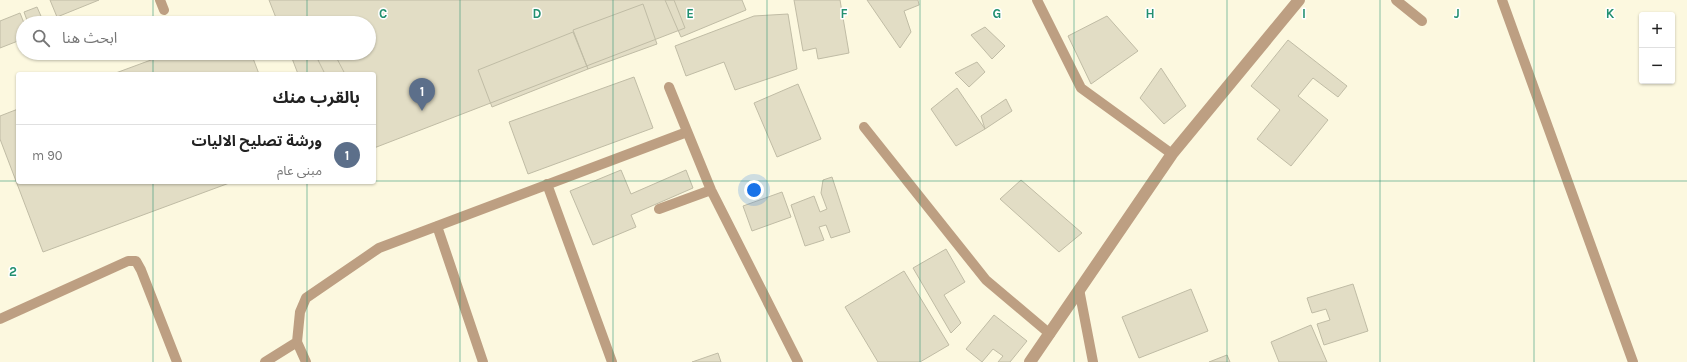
<!DOCTYPE html>
<html lang="ar">
<meta charset="utf-8">
<style>
:root{--surface:#fff;--page:#f2f2f2;--text:#222;--muted:#767676;--line:#e0e0e0;--accent:#0b8043}
body{margin:0;font-family:Karla,"Noto Sans Arabic",sans-serif;background:var(--page);color:var(--text);direction:rtl}
.controls{position:absolute;right:12px;top:12px;display:grid;overflow:hidden;border-radius:4px;box-shadow:0 1px 3px #0004}
.controls button{width:36px;height:36px;display:grid;place-items:center;padding:0;border:0;border-bottom:1px solid var(--line);background:var(--surface);color:var(--text);font:20px sans-serif}
.you{position:absolute;left:754px;top:190px;width:14px;height:14px;margin:-10px;border:3px solid #fff;border-radius:50%;background:#1a73e8;box-shadow:0 0 0 6px #1a73e833}
.badge{display:grid;place-items:center;width:26px;height:26px;border-radius:50%;background:var(--accent);color:#fff;font-size:13px;font-weight:700}
.pin{position:absolute;translate:-50% -33px;filter:drop-shadow(0 1px 2px #0008)}
.pin::after{content:'';position:absolute;top:21px;width:14px;height:12px;background:inherit;clip-path:polygon(0 0,100% 0,50% 100%)}
.list{margin:0;padding:0;list-style:none}
h2{display:flex;justify-content:space-between;align-items:center;height:52px;margin:0;padding:0 16px;font-size:17px}
h2 small{font-size:13px;font-weight:400;color:var(--muted)}
.list li{display:grid;grid-template-columns:26px 1fr auto;gap:12px;align-items:center;box-sizing:border-box;height:60px;padding:0 16px;border-top:1px solid var(--line)}
.list b{display:block;font-size:15px;white-space:nowrap}
.list p{margin:0;font-size:13px;white-space:nowrap;color:var(--muted)}
.list em{font-size:13px;font-style:normal;color:var(--muted)}
.icon{flex:none;width:22px;height:22px;fill:none;stroke:currentColor;stroke-width:2;stroke-linecap:round;stroke-linejoin:round}
.map{position:relative;flex:none;width:1687px;height:362px;overflow:hidden;direction:ltr}
.search{position:absolute;background:var(--surface);box-shadow:0 1px 3px #0004;left:16px;top:16px;width:360px;height:44px;display:flex;align-items:center;gap:10px;box-sizing:border-box;padding:0 14px;border-radius:22px;color:var(--muted);font-size:15px}
.panel{position:absolute;background:var(--surface);box-shadow:0 1px 3px #0004;left:16px;top:72px;width:360px;height:112px;border-radius:4px;direction:rtl}
.map>svg:first-child{display:block}
.building{fill:#e2ddc5;stroke:#c0bca5}
.lines{fill:none;stroke-linecap:round;stroke-linejoin:round}
.lane{stroke:#bd9f82;stroke-width:10}
.street{stroke:#bd9f82;stroke-width:12}
.grid{fill:none;stroke:#229070;stroke-width:1;stroke-opacity:0.55}
.grid-label{font-size:13px;text-anchor:middle;font-weight:bold;fill:#229070;stroke:#fff;stroke-width:3;stroke-linejoin:round;paint-order:stroke}
</style>
<div class="map">
<svg width="1687" height="362" viewBox="0 0 1687 362">
<rect width="100%" height="100%" fill="#fcf8df"/>
<path class="building" d="M50,0H99L57,17Z
M269,0H674L685,28L374,148V74H298L290,53H369V23H278Z
M665,0H742L746,10L681,37Z
M794,0H840L849,53L818,59L816,48L803,51Z
M867,0H918L919,5L904,11L911,32L900,48Z
M643,4L657,44L588,69L573,30Z
M37,7L44,23H28L24,12Z
M20,13L24,23L23,39L0,48V21Z
M788,14L797,69L735,90L724,62L686,76L675,46L754,16Z
M1107,16L1138,51L1091,84L1068,36Z
M985,27L1005,46L992,59L971,35Z
M573,32L588,69L492,107L478,70Z
M1288,40L1347,86L1338,97L1313,78L1298,96L1328,120L1291,166L1257,139L1280,110L1251,86Z
M170,53H251L259,74H113Z
M332,53H334L345,74H325L318,60Z
M977,62L985,72L969,87L955,73Z
M1161,68L1186,106L1164,124L1140,98Z
M634,77L653,128L528,174L509,122Z
M798,84L821,139L777,157L754,103Z
M957,88L985,129L956,146L931,109Z
M1006,99L1012,111L985,129L981,116Z
M18,109V182H232L43,252L0,139V116Z
M621,170L631,194L686,170L693,188L631,215L636,227L593,245L570,191Z
M832,177L850,232L831,238L826,225L819,227L824,240L805,246L791,205L814,196L820,212L827,209L821,193L823,180Z
M1021,180L1082,233L1059,252L1000,199Z
M782,192L791,217L752,231L743,206Z
M946,249L965,282L944,295L961,323L951,333L913,268Z
M904,271L949,345L920,362H878L845,307Z
M1353,284L1368,331L1324,345L1317,324L1330,320L1326,309L1312,313L1307,298Z
M1191,289L1208,331L1139,358L1122,317Z
M994,315L1027,341L1010,362H998L1003,356L993,349L982,362L966,349Z
M1311,325L1327,362H1279L1271,342Z
M718,353L721,362H692Z
M1227,355L1230,362H1209Z"/>
<g class="lines">
<path class="lane" d="M160,0L164,10
M1037,0L1081,88L1172,154
M1396,0L1422,21
M1502,0L1633,362
M669,87L711,190L798,362
M864,127L986,280L1050,334
M547,184L612,362
M659,209L711,190
M437,226L483,362
M1079,289L1093,362
M0,319L128,261H136L141,270L177,362
M297,342L306,362
M265,362L297,342L300,312L306,298L379,248L687,132"/>
<path class="street" d="M1030,362L1172,154L1299,0"/>
</g>
<path class="grid" d="M153,0V23M307,0V23M460,0V362M613,0V362M767,0V362M920,0V362M1074,0V362M1227,0V362M1380,0V362M1534,0V362M153,53V74M307,53V74M0,181H18M374,181H1687M153,182V362M307,182V362"/>
<g class="grid-label">
<text x="383" y="18">C</text>
<text x="537" y="18">D</text>
<text x="690" y="18">E</text>
<text x="844" y="18">F</text>
<text x="997" y="18">G</text>
<text x="1150" y="18">H</text>
<text x="1304" y="18">I</text>
<text x="1457" y="18">J</text>
<text x="1610" y="18">K</text>
<text x="13" y="276">2</text>
</g>
</svg>
<div class="controls">
<button>+</button>
<button>−</button>
</div>
<div class="you"></div>
<div class="pin badge" style="left:422px;top:111px;background:#5c6f8a">1</div>
<div class="search"><svg class="icon" aria-label="search" viewBox="0 0 24 24"><circle cx="10" cy="10" r="6"/><path d="M15 15l6 6"/></svg>ابحث هنا</div>
<section class="panel">
<h2>بالقرب منك<small></small></h2>
<ul class="list">
<li><span class="badge" style="background:#5c6f8a">1</span><div><b>ورشة تصليح الاليات</b><p>مبنى عام</p></div><em>90 m</em></li>
</ul>
</section>
</div>
